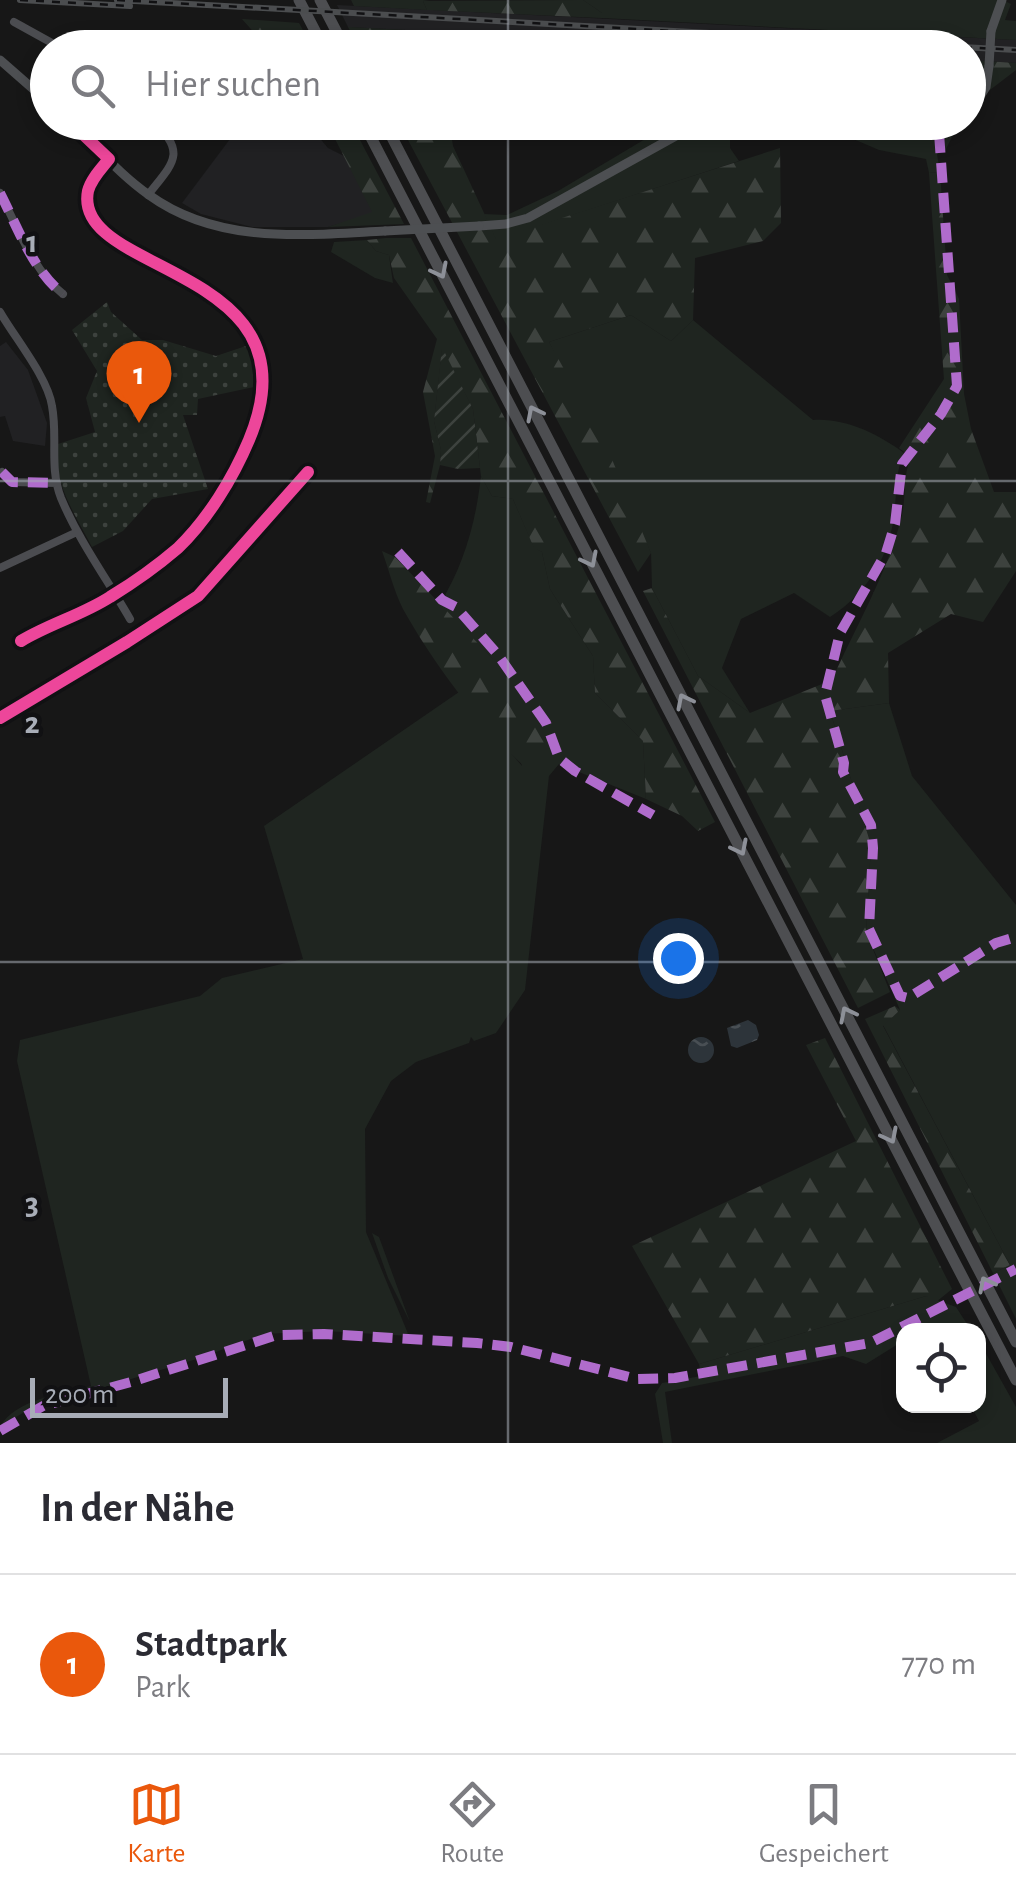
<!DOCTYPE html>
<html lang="de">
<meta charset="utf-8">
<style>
:root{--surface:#fff;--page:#f7f7f7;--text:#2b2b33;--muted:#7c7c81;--line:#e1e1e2;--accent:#ea580c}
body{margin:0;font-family:"Alegreya Sans",sans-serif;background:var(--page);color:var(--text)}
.controls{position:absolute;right:30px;bottom:30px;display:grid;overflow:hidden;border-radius:20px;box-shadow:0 5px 15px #0003}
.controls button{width:90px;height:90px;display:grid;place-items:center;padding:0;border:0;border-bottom:2px solid var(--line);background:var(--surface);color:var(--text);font:50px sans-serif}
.scale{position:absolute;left:30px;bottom:25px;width:198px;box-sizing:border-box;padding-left:10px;border:5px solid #a8adb7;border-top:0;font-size:28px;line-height:35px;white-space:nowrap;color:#a8adb7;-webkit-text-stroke:8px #111113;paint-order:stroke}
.you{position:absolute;left:678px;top:958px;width:35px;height:35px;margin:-25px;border:8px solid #fff;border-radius:50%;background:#1a73e8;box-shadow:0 0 0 15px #1a73e833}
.badge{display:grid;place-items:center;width:65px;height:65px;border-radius:50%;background:var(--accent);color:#fff;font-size:32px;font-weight:700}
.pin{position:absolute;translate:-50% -82px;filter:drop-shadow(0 2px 5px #0008)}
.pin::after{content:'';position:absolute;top:52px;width:35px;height:30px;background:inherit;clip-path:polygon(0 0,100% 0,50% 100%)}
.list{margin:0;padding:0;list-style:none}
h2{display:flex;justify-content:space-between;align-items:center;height:130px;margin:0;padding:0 40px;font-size:42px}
h2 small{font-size:32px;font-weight:400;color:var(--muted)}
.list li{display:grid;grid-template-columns:65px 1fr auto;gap:30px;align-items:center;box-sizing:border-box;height:180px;padding:0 40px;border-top:2px solid var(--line)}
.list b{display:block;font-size:38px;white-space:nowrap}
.list p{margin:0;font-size:32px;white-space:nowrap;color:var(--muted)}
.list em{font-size:32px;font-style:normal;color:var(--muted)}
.icon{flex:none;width:55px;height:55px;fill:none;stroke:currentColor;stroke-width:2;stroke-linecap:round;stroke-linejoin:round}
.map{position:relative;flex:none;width:1016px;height:1443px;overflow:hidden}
.search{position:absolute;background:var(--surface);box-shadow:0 5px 15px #0003;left:30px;right:30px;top:30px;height:110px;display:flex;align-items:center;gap:25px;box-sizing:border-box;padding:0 35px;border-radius:55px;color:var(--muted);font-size:38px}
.sheet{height:310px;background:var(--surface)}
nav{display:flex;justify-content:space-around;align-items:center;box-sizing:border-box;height:140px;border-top:2px solid var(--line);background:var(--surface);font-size:28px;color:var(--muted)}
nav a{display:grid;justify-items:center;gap:5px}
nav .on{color:var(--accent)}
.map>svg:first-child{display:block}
.built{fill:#212123}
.grass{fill:#1f2520}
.forest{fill:url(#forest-firs)}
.park{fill:url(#park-dots)}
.garden{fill:url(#garden-furrows)}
.water{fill:url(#water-ripples)}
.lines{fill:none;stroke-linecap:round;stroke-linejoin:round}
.minor{stroke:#4b4c50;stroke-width:8}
.major{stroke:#4d4f52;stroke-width:9}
.highway{stroke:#4d4e51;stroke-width:11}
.rail-casing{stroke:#4b4d4f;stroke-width:6}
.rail{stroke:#111113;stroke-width:2.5;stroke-dasharray:8;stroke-linecap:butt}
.major-bridge{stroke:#4d4f52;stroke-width:9}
.quiet{stroke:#b06ccc;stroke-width:10;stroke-dasharray:20 10;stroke-linecap:butt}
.cycleway-casing{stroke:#111113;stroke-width:19}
.cycleway{stroke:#ed469a;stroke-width:12}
.oneway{stroke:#8d9098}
.grid{fill:none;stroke:#a8adb7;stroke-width:2.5;stroke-opacity:0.55}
.grid-label{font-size:32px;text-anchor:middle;font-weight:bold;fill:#a8adb7;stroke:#111113;stroke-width:9;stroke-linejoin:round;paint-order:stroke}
</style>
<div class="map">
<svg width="1016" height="1443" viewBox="0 0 1016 1443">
<defs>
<pattern id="forest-firs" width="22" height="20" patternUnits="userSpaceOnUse" patternTransform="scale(2.5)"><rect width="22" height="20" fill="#1f2520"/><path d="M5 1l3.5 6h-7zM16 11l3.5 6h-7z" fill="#3d423e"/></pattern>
<pattern id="park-dots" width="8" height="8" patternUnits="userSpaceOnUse" patternTransform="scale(2.5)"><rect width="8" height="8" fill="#1f2520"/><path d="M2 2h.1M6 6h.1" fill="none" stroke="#3d423e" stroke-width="1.8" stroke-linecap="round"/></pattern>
<pattern id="garden-furrows" width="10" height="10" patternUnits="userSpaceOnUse" patternTransform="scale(2.5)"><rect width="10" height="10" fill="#1f2520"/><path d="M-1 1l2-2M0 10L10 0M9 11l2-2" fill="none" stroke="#3d423e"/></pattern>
<pattern id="water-ripples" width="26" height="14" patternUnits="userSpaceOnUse" patternTransform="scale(2.5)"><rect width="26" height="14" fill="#2d343a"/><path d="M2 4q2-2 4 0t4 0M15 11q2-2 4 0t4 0" fill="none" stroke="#494f54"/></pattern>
</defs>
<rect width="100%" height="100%" fill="#171717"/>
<path class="built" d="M337,5L1016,40V63L969,60L968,48L731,47L348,27Z
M242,123H307L328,148L344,156L373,213L328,227H252L201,214L182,203Z
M6,342L28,370L47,423L45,446L13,441L5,416L0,417V346Z"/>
<path class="grass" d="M351,0H430L423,1L427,10L354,6Z
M583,0H1003L1011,4L1005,20L1016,21V40L602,18V13Z
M918,122L959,123L945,151L937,154L940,172L929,173L926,159L879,150L816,123Z
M672,123H738L730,126V148L739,161L496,240L484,214L507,215L558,191Z
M367,240L376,251L389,255L393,283L375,278L331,252L334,242Z
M631,315L671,341L693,320L813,420C846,418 878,434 904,453C896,470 897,487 895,506C892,553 869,592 830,617L794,593L741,619L722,668L750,713L698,676L652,588L651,553L549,342Z
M481,476L492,496L513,499L534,547L542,552L550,589L593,656L595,693L643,741L646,799L559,764L549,776L525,990L496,1033L474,1041L471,1037L469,1043L416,1062L391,1081L365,1129L366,1232L409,1336L325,1331L264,1334L200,1358L26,1411L0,1427C15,1399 62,1394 91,1386L17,1061L20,1040L200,996L222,978L303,959L264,826L459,692L522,766L492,658L439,605C464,566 476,521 481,476Z
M889,703L912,776L1016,905V1319L993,1273L1010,1265L883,1025L900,1010L866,932L871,845L830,711Z
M372,1233L379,1237L410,1322L388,1278Z
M926,1296L956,1307L971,1330H904L903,1341L866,1364L843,1356L665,1392L672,1443H663L655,1394L662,1383L701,1376L699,1364Z
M979,1341L1016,1407V1443H937L979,1421L971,1406H978Z"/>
<path class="forest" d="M583,0L602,13V18L427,10L423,1Z
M242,19L299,23L312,47H267Z
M348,27L731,47H359Z
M969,60L1016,63V70L969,106Z
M327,123H351L404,224L328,227L372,212Z
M399,123H449L453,146L496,239L780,148L781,223L763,241L695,258L693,320L671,341L631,315L549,342L606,445L651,553L638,572Z
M940,172L947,275L959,299L964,394L971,429L994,492H1016V571L983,622L951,614L888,653L889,703L830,711L871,845L866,932L890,992L858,1008L643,591L652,588L698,676L750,713L832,680C855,628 887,574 901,519C907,498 902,478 911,457L899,448L944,379L929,173Z
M386,238H411L715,822L698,831L682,816L646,799L643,741L595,693L593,656L550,589L542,552L534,548L513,499L492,496L481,476L473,409L442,349L434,421L441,450L440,465L430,503L426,502L435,456L423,392L437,339L394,278L389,255L376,251L367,240Z
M382,551L395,557L492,658L544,734V782C494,747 433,663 403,609C394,591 389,570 382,551Z
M895,1006L900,1010L883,1026L1010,1265L993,1273L865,1019Z
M825,1038L952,1289L936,1302L926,1296L699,1364L632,1246L856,1141L806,1045Z"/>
<path class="park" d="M107,302L111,312L142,340H163L216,356L249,345L258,386L198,399L197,415H183L208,489L152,499L123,531L92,547C76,516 51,480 58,444L95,432L86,398L97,371L72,330Z"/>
<path class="garden" d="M442,347L473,409L480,468L458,469L440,465L441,450L434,421Z"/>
<path class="water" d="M748,1020L756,1025L759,1035L757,1040L737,1048L731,1046L727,1028Z
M688 1050a13 13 0 1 1 26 0a13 13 0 1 1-26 0Z"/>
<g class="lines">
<path class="minor" d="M14,22L61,48
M0,193C17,226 33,271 63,294
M148,195C172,164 188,153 154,122
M0,312C15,338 48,378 52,406C58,438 49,467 61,498C79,541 107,579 130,619
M2,472L12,482L57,483
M0,568L77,532
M21,641C49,624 82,615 110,597C133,583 157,566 178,548C208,519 233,478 249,440C323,264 71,276 88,191C91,179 101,169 109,159"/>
<path class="major" d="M991,31L1002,0
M0,60L48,102
M968,115L986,87L989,66
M70,122C96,146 120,175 149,195C218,245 304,235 385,231
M873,122C904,135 930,142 959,122
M479,226L506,224L528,218L701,122"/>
<path class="highway" d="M299,0L324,48
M320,0L345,48
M363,122L1016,1380
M384,122L1016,1342"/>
<defs>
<path id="rail" d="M20,0L130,6
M117,0L1016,50"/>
</defs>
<use href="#rail" class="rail-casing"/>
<use href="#rail" class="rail"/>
<path class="major-bridge" d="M989,66L991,31
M385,231L479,226"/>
<path class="quiet" d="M939,133L957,386L941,414L902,464L895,524L886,553L840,633L825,695L844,763L843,772L871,825L873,848L869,929L900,996L908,998L996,943L1016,937
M0,193C17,226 33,271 63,294
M2,472L12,482L57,483
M398,552L442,600L456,607L498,655L546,723L559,758L575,771L653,815
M0,1431L43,1406L131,1382L277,1335L324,1334L477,1343L511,1347L637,1379L675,1378L870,1343L1016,1269"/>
<defs>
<path id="cycleway" d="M21,641C49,624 82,615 110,597C133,583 157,566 178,548C208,519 233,478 249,440C323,264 71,276 88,191C91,179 101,169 109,159L70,122
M0,718L127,642L198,596L308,472"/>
</defs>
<use href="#cycleway" class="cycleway-casing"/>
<use href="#cycleway" class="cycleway"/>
</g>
<defs><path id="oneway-chevron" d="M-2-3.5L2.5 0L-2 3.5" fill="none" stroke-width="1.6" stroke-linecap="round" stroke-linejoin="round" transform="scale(2.5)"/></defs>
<g class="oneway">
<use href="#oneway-chevron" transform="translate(440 271) rotate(63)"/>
<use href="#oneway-chevron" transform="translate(534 413) rotate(-117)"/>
<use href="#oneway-chevron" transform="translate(590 560) rotate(63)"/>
<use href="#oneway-chevron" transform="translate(684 701) rotate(-117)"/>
<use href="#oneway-chevron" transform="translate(740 848) rotate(63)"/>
<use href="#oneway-chevron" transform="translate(847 1014) rotate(-117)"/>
<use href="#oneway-chevron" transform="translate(890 1136) rotate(63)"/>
<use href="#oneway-chevron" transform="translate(986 1284) rotate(-117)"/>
</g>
<path class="grid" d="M508,0V48M508,122V1443M0,481H1016M0,962H1016"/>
<g class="grid-label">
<text x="32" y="252">1</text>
<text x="32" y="733">2</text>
<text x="32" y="1214">3</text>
</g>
</svg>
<div class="controls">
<button><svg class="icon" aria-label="locate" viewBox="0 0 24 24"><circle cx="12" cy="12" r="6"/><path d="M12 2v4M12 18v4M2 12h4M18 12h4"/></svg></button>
</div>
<div class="scale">200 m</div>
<div class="you"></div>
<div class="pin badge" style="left:139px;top:423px">1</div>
<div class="search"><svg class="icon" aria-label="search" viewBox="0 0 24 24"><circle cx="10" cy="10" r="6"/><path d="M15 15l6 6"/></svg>Hier suchen</div>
</div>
<section class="sheet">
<h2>In der Nähe<small></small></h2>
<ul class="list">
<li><span class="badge">1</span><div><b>Stadtpark</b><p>Park</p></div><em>770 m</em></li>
</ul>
</section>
<nav>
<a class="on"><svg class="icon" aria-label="map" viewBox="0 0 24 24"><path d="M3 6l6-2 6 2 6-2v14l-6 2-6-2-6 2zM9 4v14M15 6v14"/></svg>Karte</a>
<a><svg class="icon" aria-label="directions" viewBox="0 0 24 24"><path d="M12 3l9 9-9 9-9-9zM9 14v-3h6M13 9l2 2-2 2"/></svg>Route</a>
<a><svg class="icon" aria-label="saved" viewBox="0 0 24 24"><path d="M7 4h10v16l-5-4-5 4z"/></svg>Gespeichert</a>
</nav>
